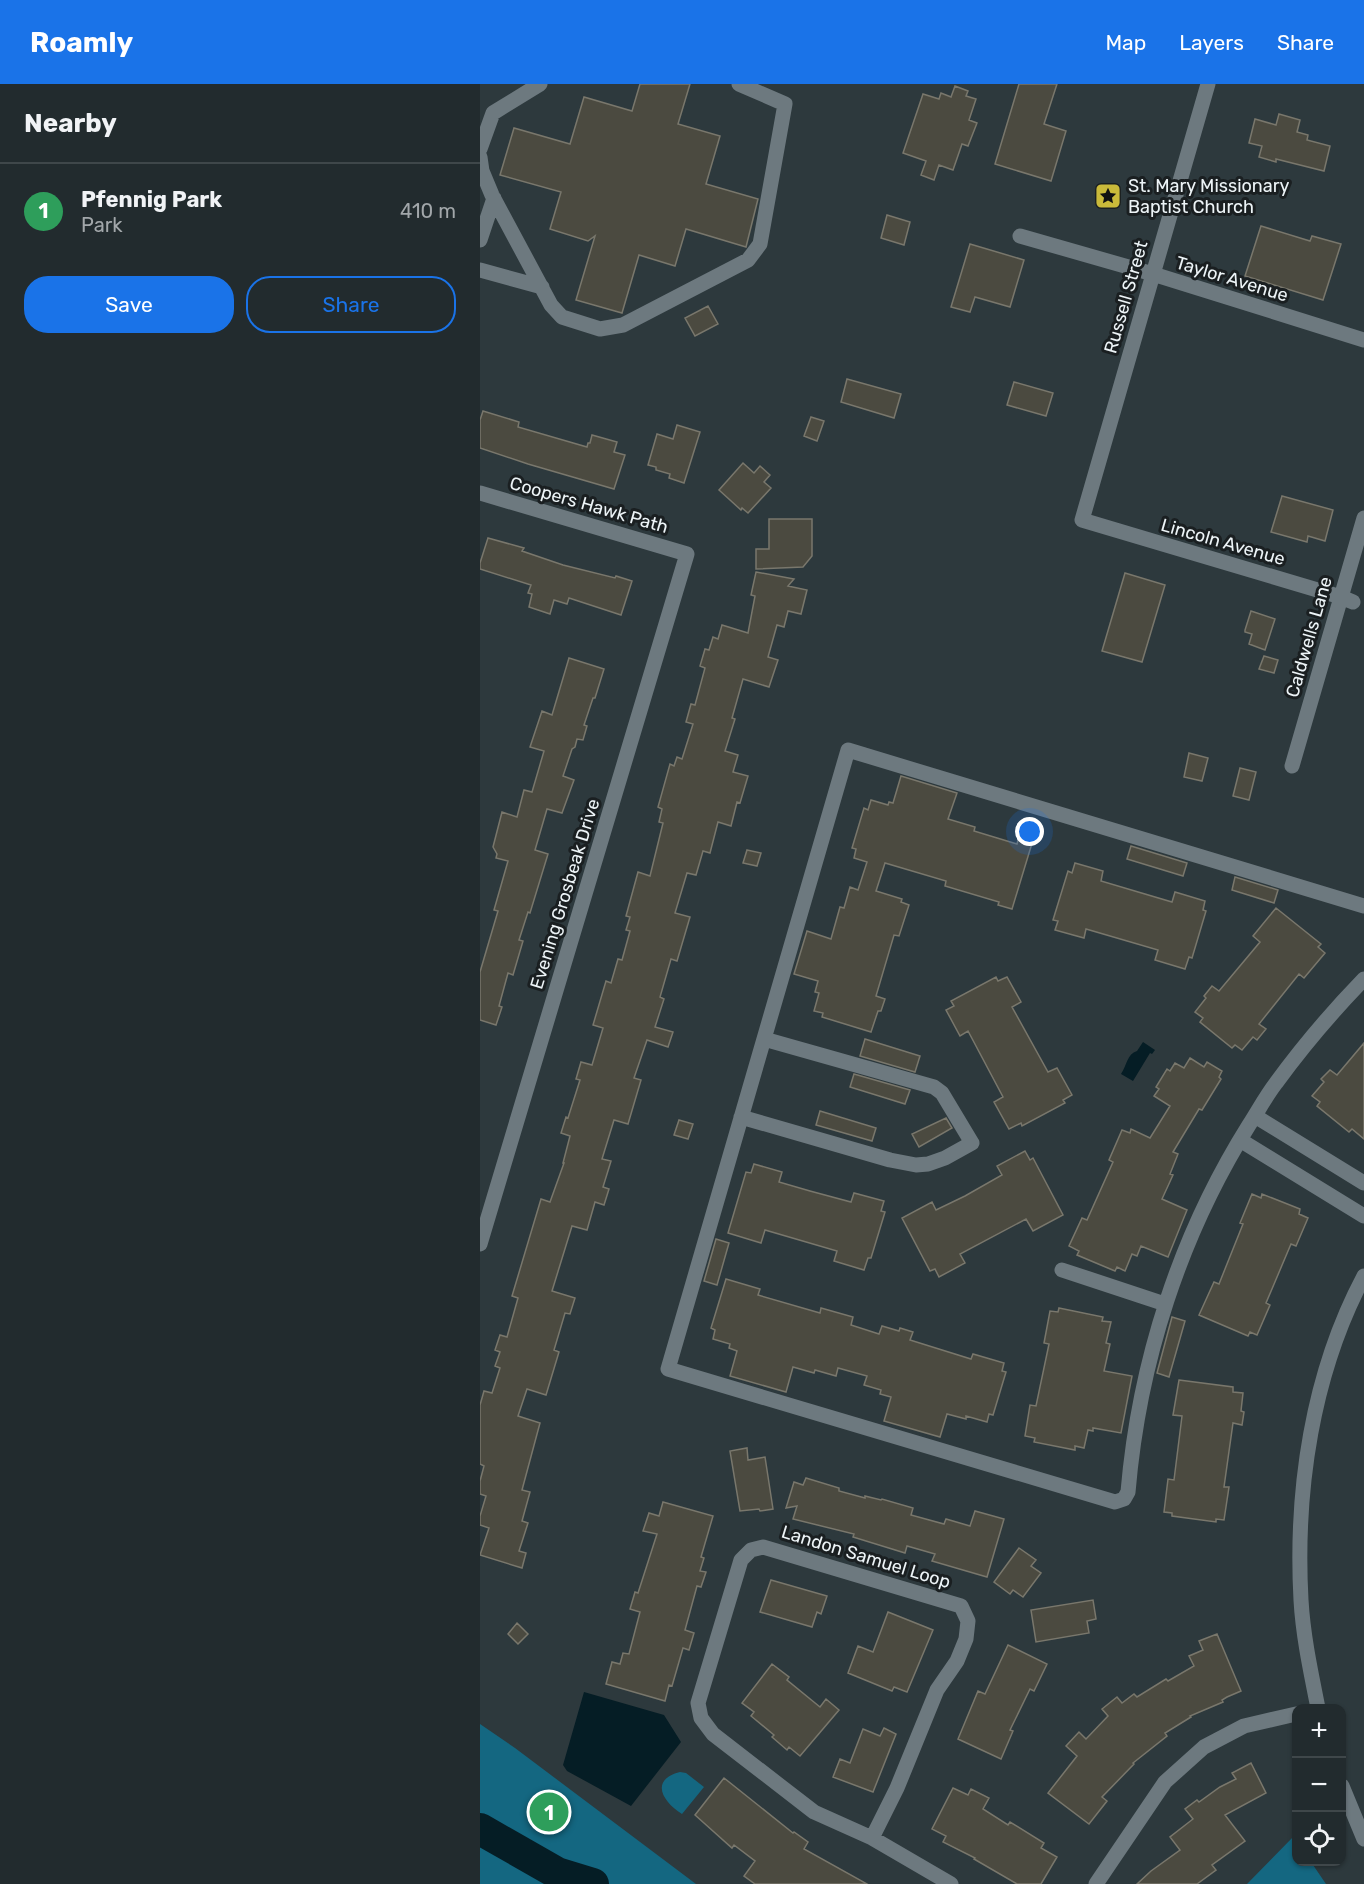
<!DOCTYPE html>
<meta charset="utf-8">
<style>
:root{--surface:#222b2e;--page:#2a3336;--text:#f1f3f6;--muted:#a2a7aa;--line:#3f474a;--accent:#1a73e8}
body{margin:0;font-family:Rubik,sans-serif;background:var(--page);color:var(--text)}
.controls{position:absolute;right:18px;bottom:18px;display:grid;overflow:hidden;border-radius:12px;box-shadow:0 2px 4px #0004}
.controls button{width:54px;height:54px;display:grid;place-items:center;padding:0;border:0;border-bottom:2px solid var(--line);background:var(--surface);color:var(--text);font:30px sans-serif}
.you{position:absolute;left:550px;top:748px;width:21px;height:21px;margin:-15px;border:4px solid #fff;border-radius:50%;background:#1a73e8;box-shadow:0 0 0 9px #1a73e833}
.badge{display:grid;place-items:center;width:39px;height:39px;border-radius:50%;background:var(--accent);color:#fff;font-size:20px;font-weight:700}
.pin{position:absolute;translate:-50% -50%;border:3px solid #fff;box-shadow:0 2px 6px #0006}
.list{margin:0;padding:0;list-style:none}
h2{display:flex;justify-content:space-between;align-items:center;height:78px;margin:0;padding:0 24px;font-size:26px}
h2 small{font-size:20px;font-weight:400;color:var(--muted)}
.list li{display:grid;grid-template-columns:39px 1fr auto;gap:18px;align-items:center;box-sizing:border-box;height:96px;padding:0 24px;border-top:2px solid var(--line)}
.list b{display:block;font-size:22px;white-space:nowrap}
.list p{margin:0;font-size:20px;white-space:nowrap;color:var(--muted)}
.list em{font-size:20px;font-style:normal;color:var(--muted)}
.actions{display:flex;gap:12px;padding:18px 24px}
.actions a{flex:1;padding:14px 0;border:2px solid var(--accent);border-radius:24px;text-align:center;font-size:21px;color:var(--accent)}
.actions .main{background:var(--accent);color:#fff}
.icon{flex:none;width:33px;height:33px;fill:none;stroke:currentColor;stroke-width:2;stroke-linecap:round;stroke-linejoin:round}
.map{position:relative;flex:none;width:884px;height:1800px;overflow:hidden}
header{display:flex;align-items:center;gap:36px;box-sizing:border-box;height:84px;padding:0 30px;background:var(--accent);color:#fff}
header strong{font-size:28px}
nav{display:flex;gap:33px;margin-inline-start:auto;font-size:21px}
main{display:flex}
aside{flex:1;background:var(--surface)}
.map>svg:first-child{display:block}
.green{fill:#146781}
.water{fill:#051d25}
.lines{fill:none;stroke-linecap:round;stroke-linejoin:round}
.river{stroke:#051d25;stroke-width:32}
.building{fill:#4b4a40;stroke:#79776c;stroke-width:1.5}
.minor{stroke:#6d797f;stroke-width:15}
.labels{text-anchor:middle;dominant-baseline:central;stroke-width:6;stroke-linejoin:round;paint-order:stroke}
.poi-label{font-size:18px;fill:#edf4f7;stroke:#1a1f21;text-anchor:start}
.street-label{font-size:18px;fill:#edf4f7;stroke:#1a1f21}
</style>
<header>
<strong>Roamly</strong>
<nav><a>Map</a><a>Layers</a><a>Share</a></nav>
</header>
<main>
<aside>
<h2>Nearby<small></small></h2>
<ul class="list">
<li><span class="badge" style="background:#2e9e5b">1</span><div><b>Pfennig Park</b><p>Park</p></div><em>410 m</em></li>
</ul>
<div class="actions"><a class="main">Save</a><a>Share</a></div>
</aside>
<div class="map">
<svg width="884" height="1800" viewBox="0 0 884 1800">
<rect width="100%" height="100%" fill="#2d393d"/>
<path class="green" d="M0,1640L35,1664L216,1800H0Z
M200,1688L206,1689L224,1703L202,1730C183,1718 169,1696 200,1688Z
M814,1752L816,1755V1778H831L846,1800H767Z"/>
<path class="water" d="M663,958L675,966L672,970L670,969L653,997L641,990C647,981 647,970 657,967Z
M104,1608L184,1631L201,1658L151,1722L87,1687L83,1681Z"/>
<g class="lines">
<path class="river" d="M0,1745L77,1789L113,1800"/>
</g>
<path class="building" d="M160,0H210L198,40L240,52L226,100L278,115L266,163L206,145L195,182L159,171L142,229L96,216L115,152L108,157L70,145L81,108L20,91L34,44L90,60L104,13L152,27Z
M539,0H577L564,40L586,47L571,97L515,80Z
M475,2L488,7L486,12L496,15L489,36L497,39L488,62L482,60L473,86L459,81L454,96L441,91L446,77L423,69L443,10L459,15L461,9L471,13Z
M799,30L820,36L817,48L828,51L827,56L850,62L844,87L796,75V78L779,73L782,62L769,59L775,35L796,41Z
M407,131L430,138L424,161L401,154Z
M781,142L830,157L832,152L861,160L843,216L765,192Z
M490,160L544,176L530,223L495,213L490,228L471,223Z
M228,222L238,240L215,252L205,234Z
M367,295L421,310L414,334L361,318Z
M534,298L573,309L566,332L527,321Z
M3,327L39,338L38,343L107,363L108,359H110L112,351L137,358L134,368L145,371L134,405L48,380L0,364V336Z
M331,333L344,337L337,357L324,352Z
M197,341L220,348L204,399L189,394L190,390L176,386V383L168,381L177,350L193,355Z
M263,379L274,389L280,382L290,391L284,398L291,404L268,429L262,424L261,426L239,406Z
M802,412L853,426L845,457L828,452L827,458L791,448Z
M289,435H332V472L323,483L276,485V465H289Z
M8,454L44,464L42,467L83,481L135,494L136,492L152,497L141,531L89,514L87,520L74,516L70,530L49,523L52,510L48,509L51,501L0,485V479Z
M276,488L314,495L308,502L327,506L321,530L308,527L304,543L297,541L288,573L298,576L289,603L263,595L252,634L255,635L245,667L258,671L253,688L268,692L260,719L257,718L251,742L238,738L230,769L223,767L216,791L207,789L195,829L210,833L197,877L191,875L180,913L184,915L175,943L193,948L188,963L167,956L154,994L161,996L148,1040L134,1036L122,1075L131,1077L123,1103L129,1105L124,1121L115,1118L107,1146L92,1142L72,1207L95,1214L90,1230L85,1229L74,1266L79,1268L66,1311L47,1305L38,1332L60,1339L42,1406L50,1408L42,1437L48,1439L39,1467L46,1469L42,1484L0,1471L9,1444L0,1441V1432L6,1412L0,1410V1397L4,1382L0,1380V1321L4,1307L12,1309L20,1284L15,1282L20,1268L15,1266L20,1251L27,1253L38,1214L32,1212L61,1115L70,1118L84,1079H83L90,1052L81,1049L86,1033L88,1034L100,996L96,995L101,978L112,981L123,944L113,941L126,897L131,899L138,875L142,876L150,847L146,846L150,833L146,832L158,788L170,792L183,739L179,738L182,725L178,723L190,680L194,682L197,673L202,675L213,640L206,638L211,620L215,621L225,584L220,582L225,565L229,566L233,553L238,555L242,541L268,549L275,512L271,511Z
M645,489L685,501L662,578L622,567Z
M771,527L795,535L785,566L769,560L772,550L765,548V546Z
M784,572L798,576L794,589L779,585Z
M89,574L124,585L115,614H113L104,641L107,642L103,656L97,655L95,663L92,665L83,692L94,696L82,729L67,725L55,766L68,770L50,829L48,828L39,856L43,857L33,891L28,889L19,922L22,923L16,941L0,936V888L18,827L14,826L28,777L16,774L17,770L13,763L22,728L37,733L44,706L52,708L64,667L50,663L62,627L72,631Z
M709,669L728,674L722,697L704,693Z
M760,684L776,688L769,716L753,712Z
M421,692L477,709L468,735L495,743L494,747L537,760L539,752L553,756L532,825L518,821L519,818L465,802L466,797L405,779L396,807L422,815L421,818L429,821L419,852L414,851L396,912L405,915L401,927H398L391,948L342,933L343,929L334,927L339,909L335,908L338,897L314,890L327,847L351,855L360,823L364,824L370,803L378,806L387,778L374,774L376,765L372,764L384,724L388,726L391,716L408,721L409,718L413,719Z
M651,762L707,779L703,792L647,775Z
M267,766L281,769L277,782L263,779Z
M595,779L623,787L621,797L692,818L695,808L725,817L723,826L726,827L712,874L709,873L705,885L675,876L678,866L606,845L604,854L575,846L578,837L573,836L588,787L592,789Z
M755,793L798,806L794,819L752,806Z
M796,824L841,860L838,863L845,869L824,894L819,890L779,940L786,945L777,956L773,953L762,966L755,961L752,964L720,938L723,934L715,928L726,914L724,912L732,902L739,907L780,858L773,852Z
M516,893L518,897L527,893L541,918L532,923L568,988L577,984L592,1011L583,1016L585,1019L542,1042L541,1039L529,1045L514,1018L523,1013L488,947L480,952L466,926L474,922L471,917Z
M385,955L440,972L435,988L380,972Z
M884,959V1055L872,1045L869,1048L837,1022L840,1018L832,1012L844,998L841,995L850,986L857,991Z
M710,974L724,983L727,978L742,987L739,993L741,995L722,1026L719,1025L693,1068L698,1070L690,1090L693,1091L682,1115L707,1126L688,1173L661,1162L657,1172L652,1170L645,1187L637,1183L635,1187L597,1171L599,1167L589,1162L602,1134L607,1136L633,1078L629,1076L642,1046L650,1049L651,1045L670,1054L690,1022L674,1012L679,1005L676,1003L687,985L690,987L695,979L704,984Z
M374,990L430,1006L425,1020L370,1003Z
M340,1027L396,1044L392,1057L336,1041Z
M466,1034L472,1044L439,1063L432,1050Z
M199,1036L213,1040L208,1055L194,1051Z
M545,1067L550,1076L553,1074L583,1131L553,1147L546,1135L480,1170L485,1179L459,1193L455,1185L450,1187L422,1134L452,1118L456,1126L485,1112L522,1091L517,1082Z
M274,1080L302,1088L299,1098L330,1107L371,1118L374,1109L404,1117L401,1127L405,1128L391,1174H388L384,1186L354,1177L357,1167L285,1146L281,1159L248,1149L266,1088L271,1089Z
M772,1110L781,1114L782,1110L820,1125L819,1130L828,1134L816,1162L811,1160L786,1219L790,1221L777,1251L770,1248L768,1252L719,1231L734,1198L739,1200L763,1140L760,1139Z
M236,1155L249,1159L237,1201L224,1197Z
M246,1195L280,1205L278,1211L340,1229L341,1224L373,1233L371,1241L399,1250L402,1242L419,1247L420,1244L433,1248L430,1256L491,1275L493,1270L524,1279L522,1287L526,1288L513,1331L509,1330L507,1338L486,1332V1335L467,1330L460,1353L404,1337L411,1313L400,1310L401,1306L384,1301L387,1292L358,1284L356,1292L335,1286L334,1289L313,1283L306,1308L250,1292L257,1267L249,1264L250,1260L233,1255L235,1246L231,1244Z
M579,1224L623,1233L622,1237L631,1238L626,1259L630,1260L624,1287L652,1292L641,1349L613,1344V1347L608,1346L604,1364L595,1362V1366L554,1358L555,1354L545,1352L550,1321L556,1322L569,1260L564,1259L570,1227L578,1228Z
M692,1233L705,1237L689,1293L677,1289Z
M699,1296L753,1303V1308L763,1309L761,1327L764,1328L762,1341L753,1339L744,1403H749L744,1436L736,1435V1438L692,1432V1429L684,1428L688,1395L694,1396L702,1332L693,1331Z
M267,1364L268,1376L285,1373L293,1425L280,1427L279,1425L260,1427L250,1367Z
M326,1394L359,1404V1407L385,1414V1412L401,1416L402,1415L433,1424L431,1431L464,1440L466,1435L490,1442L495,1427L524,1435L507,1493L452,1477L455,1470L427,1462L425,1469L373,1453L374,1450L313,1435L317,1422L306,1424L314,1398L323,1401Z
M183,1418L233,1432L221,1473L224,1474L220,1487L226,1488L221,1503L217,1502L205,1546L214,1549L209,1566L203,1564L192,1602L189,1601L185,1617L126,1600L132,1578L140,1580L143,1569L149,1570L160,1528L150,1525L155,1508L158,1509L177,1450L163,1447L169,1429L179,1432Z
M539,1464L556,1476L551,1482L561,1489L543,1513L533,1506L530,1510L514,1498Z
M291,1496L347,1512L341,1530L337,1528L332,1543L280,1528Z
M613,1516L616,1535L607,1537L609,1549L556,1558L551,1526Z
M408,1528L453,1546L427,1608L414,1603L412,1607L368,1589L378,1562L393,1568Z
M37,1539L48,1550L38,1560L28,1550Z
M737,1550L761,1607L747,1613L742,1616L743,1618L710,1632L711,1633L685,1649L687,1652L653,1679L654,1680L622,1713L627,1717L609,1740L568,1709L597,1672L586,1662L599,1648L606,1655L628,1632L622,1625L637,1613L642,1619L654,1610L657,1613L686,1595L688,1597L714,1582L709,1572L723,1566L719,1557Z
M528,1561L567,1580L554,1607L550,1605L530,1646L533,1647L521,1675L478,1655L498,1607L505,1610Z
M292,1580L309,1593L307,1596L340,1623L346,1615L359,1626L320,1672L309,1663L307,1666L292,1653L294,1651L271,1632L274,1628L262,1619Z
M404,1644L416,1650L393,1708L353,1693L360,1675L370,1679L383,1645L400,1652Z
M771,1679L786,1709L745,1731L765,1757L732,1781L736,1786L717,1800H657L671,1787L700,1766L690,1753L713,1735L705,1725L717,1716L719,1718L740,1703L756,1695L752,1689Z
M244,1694L313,1749L314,1748L328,1758L324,1765L387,1800H275L264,1792L275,1777L254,1761L252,1764L215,1731Z
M473,1704L488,1711L491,1705L509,1714L503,1725L528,1741L530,1738L564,1759L561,1764L577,1773L561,1800H537L494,1775L495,1774L463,1758L466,1752L452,1745Z"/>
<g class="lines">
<path class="minor" d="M728,0L602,436L861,513L873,518
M0,65L13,29L60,0
M0,73L2,87L12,111L71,221L82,233L120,245L143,241L268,176L280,160L305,20L259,0
M540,152L673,190L884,256
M0,156L14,114
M0,186L62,203
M0,409L207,470L0,1160
M812,682L884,434
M884,822L368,666L188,1285L635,1418L644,1415L648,1408C659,1278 700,1151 769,1041C778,1027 786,1012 796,999C823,962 852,928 884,895
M775,1032L884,1099
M261,1033L410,1076L436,1081L448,1080L465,1074L492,1059L462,1009L454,1003L284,955
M760,1056L884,1132
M582,1186L685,1220
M838,1624C831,1589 823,1552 821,1516C815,1406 832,1290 884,1192
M862,1702L884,1755
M392,1754L417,1704L457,1606L477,1577L486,1555L488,1537L481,1522L283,1463L271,1466L261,1476L218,1619L221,1634L233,1650L334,1728L392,1754L471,1800
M616,1800L685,1698L724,1663L764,1642L816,1630"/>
</g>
<defs>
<symbol id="sight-square" viewBox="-11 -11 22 22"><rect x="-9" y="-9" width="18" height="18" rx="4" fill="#caba3a" stroke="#1a1f21"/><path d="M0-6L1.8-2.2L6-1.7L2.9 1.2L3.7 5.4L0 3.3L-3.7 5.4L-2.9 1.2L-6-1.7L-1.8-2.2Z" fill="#111"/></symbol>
</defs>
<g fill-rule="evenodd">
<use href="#sight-square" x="613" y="97" width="30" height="30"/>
</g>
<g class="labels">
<g class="poi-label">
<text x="648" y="102">St. Mary Missionary<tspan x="648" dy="21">Baptist Church</tspan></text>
</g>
<g class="street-label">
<text transform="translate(752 195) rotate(17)">Taylor Avenue</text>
<text transform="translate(646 213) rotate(-74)">Russell Street</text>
<text transform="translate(109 421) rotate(16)">Coopers Hawk Path</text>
<text transform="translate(743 458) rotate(16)">Lincoln Avenue</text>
<text transform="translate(829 553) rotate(-74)">Caldwells Lane</text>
<text transform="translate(85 810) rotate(-73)">Evening Grosbeak Drive</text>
<text transform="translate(386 1473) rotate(17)">Landon Samuel Loop</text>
</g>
</g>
</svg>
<div class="controls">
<button>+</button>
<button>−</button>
<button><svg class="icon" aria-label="locate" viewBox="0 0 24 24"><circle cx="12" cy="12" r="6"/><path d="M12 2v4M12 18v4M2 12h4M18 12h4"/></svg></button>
</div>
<div class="you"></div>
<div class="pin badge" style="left:69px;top:1728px;background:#2e9e5b">1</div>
</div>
</main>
